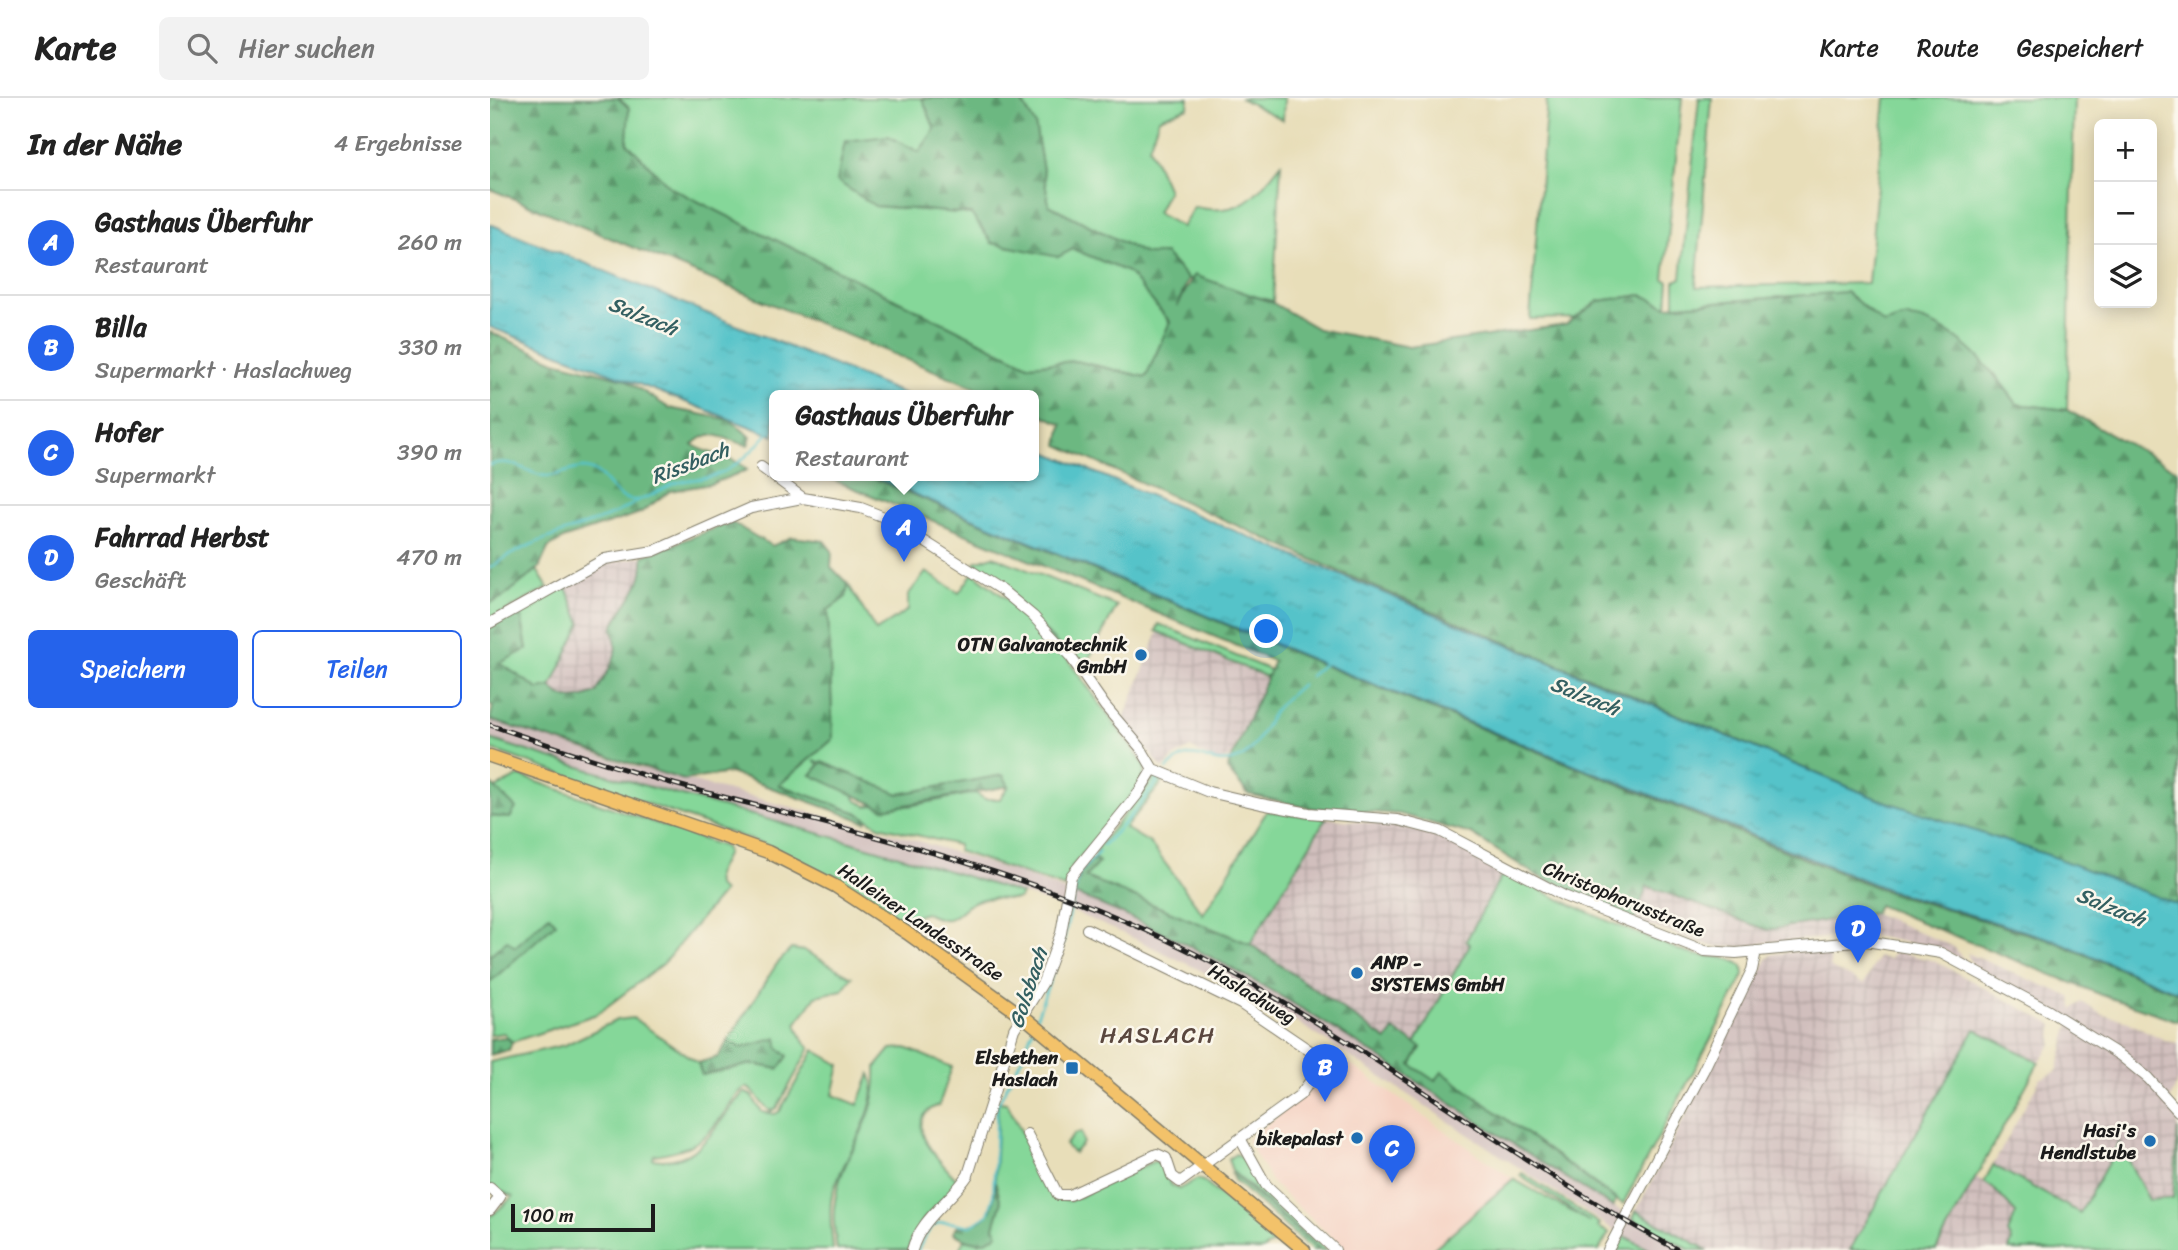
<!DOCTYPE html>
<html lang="de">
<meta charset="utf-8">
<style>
:root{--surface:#fff;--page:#f2f2f2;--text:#222;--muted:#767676;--line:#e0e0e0;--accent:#2563eb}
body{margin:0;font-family:Sriracha,sans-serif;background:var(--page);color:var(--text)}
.controls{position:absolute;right:21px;top:21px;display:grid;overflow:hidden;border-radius:10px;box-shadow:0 4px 18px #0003}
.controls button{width:63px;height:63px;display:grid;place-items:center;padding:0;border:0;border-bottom:2px solid var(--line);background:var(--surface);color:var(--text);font:35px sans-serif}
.scale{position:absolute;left:21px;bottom:18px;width:144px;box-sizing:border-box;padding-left:7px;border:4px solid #1c1c1c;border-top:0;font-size:19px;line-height:24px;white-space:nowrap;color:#1c1c1c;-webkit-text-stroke:5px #fbf7ec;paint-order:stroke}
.you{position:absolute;left:777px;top:534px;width:24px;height:24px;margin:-18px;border:5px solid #fff;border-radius:50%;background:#1a73e8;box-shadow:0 0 0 10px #1a73e833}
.badge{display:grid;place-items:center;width:46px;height:46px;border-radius:50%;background:var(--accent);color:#fff;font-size:23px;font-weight:700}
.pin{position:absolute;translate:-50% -58px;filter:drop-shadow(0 2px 4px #0008)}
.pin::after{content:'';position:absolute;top:37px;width:24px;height:21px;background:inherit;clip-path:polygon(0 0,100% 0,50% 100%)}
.popup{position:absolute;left:279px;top:292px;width:270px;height:91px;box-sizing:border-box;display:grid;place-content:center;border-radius:10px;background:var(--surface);filter:drop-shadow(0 2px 5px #0005);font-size:23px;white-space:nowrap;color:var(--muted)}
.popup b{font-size:26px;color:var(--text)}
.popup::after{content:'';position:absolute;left:50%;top:100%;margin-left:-14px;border:14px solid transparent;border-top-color:var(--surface)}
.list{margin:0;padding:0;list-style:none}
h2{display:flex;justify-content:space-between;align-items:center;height:91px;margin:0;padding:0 28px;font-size:30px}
h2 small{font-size:23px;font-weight:400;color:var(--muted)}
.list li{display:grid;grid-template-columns:46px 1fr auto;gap:21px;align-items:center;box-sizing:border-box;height:105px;padding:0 28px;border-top:2px solid var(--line)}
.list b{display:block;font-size:26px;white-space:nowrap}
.list p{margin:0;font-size:23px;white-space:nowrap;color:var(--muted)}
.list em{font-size:23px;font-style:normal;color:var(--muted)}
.actions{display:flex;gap:14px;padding:21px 28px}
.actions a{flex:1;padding:16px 0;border:2px solid var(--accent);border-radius:10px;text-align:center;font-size:24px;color:var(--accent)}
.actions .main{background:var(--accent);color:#fff}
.icon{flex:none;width:38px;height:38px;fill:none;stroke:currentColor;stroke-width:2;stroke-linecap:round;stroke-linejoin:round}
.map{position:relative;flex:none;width:1688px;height:1152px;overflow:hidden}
header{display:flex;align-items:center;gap:42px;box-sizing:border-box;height:98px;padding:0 35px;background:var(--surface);border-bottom:2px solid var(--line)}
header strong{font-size:33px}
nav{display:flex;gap:38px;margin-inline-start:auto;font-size:24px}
.search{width:490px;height:63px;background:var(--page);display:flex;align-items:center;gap:18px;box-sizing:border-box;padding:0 24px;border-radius:10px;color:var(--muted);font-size:26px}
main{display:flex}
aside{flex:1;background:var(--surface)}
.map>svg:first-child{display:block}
.built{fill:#f5d2c2}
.industrial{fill:url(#industrial-grid)}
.railway{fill:#d1bfbd}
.green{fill:#85d799;stroke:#507a5a;stroke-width:2;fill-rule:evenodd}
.forest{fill:url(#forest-firs);stroke:#446a4e;stroke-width:2}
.park{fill:url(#park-crowns);stroke:#507a5a;stroke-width:2}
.water{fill:url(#water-ripples);stroke:#387072;stroke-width:2}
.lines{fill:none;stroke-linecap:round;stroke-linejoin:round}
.stream{stroke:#55c3c9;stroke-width:2.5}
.minor-casing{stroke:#827d6a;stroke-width:12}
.major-casing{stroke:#827d6a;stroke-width:15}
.minor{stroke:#fff;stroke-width:10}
.major{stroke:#f3c26a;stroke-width:12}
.rail-casing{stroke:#1c1c1c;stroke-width:5}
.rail{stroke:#fbf7ec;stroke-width:2.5;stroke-dasharray:8;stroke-linecap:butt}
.poi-dot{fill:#1f6fb2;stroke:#fbf7ec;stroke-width:2.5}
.labels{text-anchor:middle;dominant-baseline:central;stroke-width:5;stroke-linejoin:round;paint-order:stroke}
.poi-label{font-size:19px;font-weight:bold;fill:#1c1c1c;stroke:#fbf7ec;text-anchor:end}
.street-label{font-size:19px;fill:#1c1c1c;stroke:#fbf7ec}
.water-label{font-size:21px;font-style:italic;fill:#335f61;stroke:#fbf7ec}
.quarter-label{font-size:23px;letter-spacing:2px;fill:#5a473f;stroke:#fbf7ec}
</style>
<header>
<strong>Karte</strong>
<div class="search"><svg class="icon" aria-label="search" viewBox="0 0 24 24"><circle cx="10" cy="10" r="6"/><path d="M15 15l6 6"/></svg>Hier suchen</div>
<nav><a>Karte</a><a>Route</a><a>Gespeichert</a></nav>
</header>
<main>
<aside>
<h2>In der Nähe<small>4 Ergebnisse</small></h2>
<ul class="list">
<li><span class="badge">A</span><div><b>Gasthaus Überfuhr</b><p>Restaurant</p></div><em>260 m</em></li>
<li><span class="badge">B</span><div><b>Billa</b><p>Supermarkt · Haslachweg</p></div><em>330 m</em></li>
<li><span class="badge">C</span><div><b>Hofer</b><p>Supermarkt</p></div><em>390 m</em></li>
<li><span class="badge">D</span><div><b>Fahrrad Herbst</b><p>Geschäft</p></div><em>470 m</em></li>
</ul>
<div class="actions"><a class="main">Speichern</a><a>Teilen</a></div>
</aside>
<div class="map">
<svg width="1688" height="1152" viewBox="0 0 1688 1152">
<defs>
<pattern id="industrial-grid" width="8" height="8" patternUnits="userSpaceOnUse" patternTransform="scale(1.75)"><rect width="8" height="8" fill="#d1bfbd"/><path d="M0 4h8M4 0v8" fill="none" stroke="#b3a4a2"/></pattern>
<pattern id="forest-firs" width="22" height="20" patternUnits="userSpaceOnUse" patternTransform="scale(1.75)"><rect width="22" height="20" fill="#6cb881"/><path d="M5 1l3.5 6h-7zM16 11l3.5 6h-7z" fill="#589569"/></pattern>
<pattern id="park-crowns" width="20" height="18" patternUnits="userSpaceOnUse" patternTransform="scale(1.75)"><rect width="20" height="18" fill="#85d799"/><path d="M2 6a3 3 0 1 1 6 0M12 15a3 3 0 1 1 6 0" fill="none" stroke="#72b883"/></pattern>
<pattern id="water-ripples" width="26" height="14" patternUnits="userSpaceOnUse" patternTransform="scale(1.75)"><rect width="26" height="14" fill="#55c3c9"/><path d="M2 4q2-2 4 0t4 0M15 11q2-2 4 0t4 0" fill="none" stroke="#49a7ac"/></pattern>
</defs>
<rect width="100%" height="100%" fill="#fbf7ec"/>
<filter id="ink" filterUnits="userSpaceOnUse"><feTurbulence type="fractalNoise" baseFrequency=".0143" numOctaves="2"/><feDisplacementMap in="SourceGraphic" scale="14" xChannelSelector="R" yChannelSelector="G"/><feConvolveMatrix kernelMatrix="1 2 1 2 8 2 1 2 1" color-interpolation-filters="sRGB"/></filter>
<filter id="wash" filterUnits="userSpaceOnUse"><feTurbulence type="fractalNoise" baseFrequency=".00686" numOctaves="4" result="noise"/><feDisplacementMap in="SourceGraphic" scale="28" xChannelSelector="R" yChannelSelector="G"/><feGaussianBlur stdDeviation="1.57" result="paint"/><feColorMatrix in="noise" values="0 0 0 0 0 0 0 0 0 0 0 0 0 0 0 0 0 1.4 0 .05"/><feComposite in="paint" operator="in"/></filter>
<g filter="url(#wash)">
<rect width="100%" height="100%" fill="#e8deb9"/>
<path class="built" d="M857,964L1023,1081L942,1152H856L783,1086L757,1042Z"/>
<path class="industrial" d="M153,458L154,477L129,515L122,531L127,543V556L106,595L87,602L68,598L61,589L91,525L75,487L117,465Z
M668,534L777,580L740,660L727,663L700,650L684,659L673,671L633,623Z
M836,720L917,729L963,743L1014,773L976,843L980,846L925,946L904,932L897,942L760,846Z
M1177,734L1292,829L1384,815L1462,848L1478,866L1453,852L1378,837L1280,844L1256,849H1225L1144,823Z
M1339,850L1341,870L1374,886L1388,859L1400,861L1405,853L1445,863L1563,927L1562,946L1549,964L1485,931L1360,1152H1217L1146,1113L1277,861L1283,856Z
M1477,855L1581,899L1583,911L1592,904L1613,917L1632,921L1677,943L1688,945V983L1680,1002L1688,1018L1683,1100L1659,1103L1629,1046L1590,1115L1503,1067L1550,981L1567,973L1581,922L1482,867Z
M1486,1080L1504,1091L1526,1115L1518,1135L1522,1142L1519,1152H1446Z"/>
<path class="railway" d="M0,622L146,669L413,738L531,776L614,808L720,858L818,913L884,953L1084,1086L1200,1152H1160L1139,1142L810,926L710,872L637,837L572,809L469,775L141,686L0,641Z"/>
<path class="green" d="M128,0H432L445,31L429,54L398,38L385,108L482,116L502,145L583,151L638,174L680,224L656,279L586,263L538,267L181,90L136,45L139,10Z
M530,0H699L698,9L669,20L659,49L678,92L667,115L692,129L704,109C751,119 764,99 791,66L783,203L698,181L675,156H655L559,107L545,26Z
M750,0H794L793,22Z
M1057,0H1192L1174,181L1179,183L1177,208L1152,197L1109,203L1085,220L1040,221Z
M1209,0H1222L1206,189L1378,185L1395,0H1584L1577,312L1527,306L1505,276L1419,219L1394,226L1356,194L1185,207V183L1191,180Z
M503,458L627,508L593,572L509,486L486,467L485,464Z
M47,472L58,490L0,522V505L13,499Z
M436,474L469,495L483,475L517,501L568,548L655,668L653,683L581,770L575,790L468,753V747L389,728L368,715L289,687L343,641L338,512L356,499L358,486L386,533L418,512V497ZM324,662L409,696L512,677L519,688L510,701H495L485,695L419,708L393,706L377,708L367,703L361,693L321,677L329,667Z
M75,487L91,525L61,589L48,591L9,565L37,551L30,512Z
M669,526L780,572L777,579L666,533Z
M0,641C176,699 356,737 531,796L529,801C517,802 500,798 489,802C463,810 469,832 436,815L414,821L406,820L349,783L281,749L0,651Z
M30,678L235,749L237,755L226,777L227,788L233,794L173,866L107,916L22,944L14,935L0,937V718L20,720L25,711L5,690Z
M666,678L675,681L635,730L660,745L713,816L777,713L836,720L760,846L595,779L609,764L604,760L609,747Z
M1014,773C1072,805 1135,831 1197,855C1214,861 1240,855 1253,869L1254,877L1240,905L1133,1106L952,975L945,983L921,967L931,950L925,946L980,846L976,843Z
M301,851L315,853L362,879L352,892L326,898L306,926L313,943L320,950L287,1010L281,1013C270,1007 267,994 256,989C247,994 243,1002 238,1009C216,1043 204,1051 164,1057L163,1061C212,1069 226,1023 254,994L261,997L272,1014L285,1016L290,1013L324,952L350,967L343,997L368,1007L380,976C395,1007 349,1065 342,1098C338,1115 342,1135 343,1152H0V1119L23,1099L0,1087V964L75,947L127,922L143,920L208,965L212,977L262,966L289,971L238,943L286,867Z
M1485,931L1549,964L1446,1152H1360Z
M416,950L462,969L449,1007C407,1023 451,1065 469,1084C447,1109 428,1120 418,1152H347C345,1136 342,1118 345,1103C352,1052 389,1027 386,969L401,951Z
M508,1004L517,1005L564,1099L580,1103L664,1063L670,1065L681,1087L689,1091L707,1081L713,1083L785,1144L772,1152H469L474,1141L490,1145L504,1129L511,1105L505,1083Z
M1688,1031V1152H1519L1522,1142L1518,1135L1526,1115L1504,1091L1494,1084L1503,1067L1590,1115L1629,1045L1659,1102L1683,1100Z
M746,1056L754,1060L776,1095L837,1152H831L742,1073L738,1061Z
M741,1075L828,1152H822L744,1082Z
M1032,1075L1110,1126L1108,1129L1119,1135L1109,1152H942L1023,1081L1100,1124L1030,1078Z
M1146,1113L1217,1152H1200L1143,1121Z
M1134,1138L1160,1152H1125Z"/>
<path class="forest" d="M0,0H128L139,10L137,45L181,90L538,267L586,263L656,279L680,224L638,174L583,151L568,159L502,145L481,116L385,108L347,83L355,43L398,38L429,54L445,31L432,0H529L545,26L559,107L655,156H675L698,181L687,209L704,177L781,204L828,231L919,249L1075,227L1109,203L1152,197L1177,208L1356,194L1394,226C1401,224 1413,218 1420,220C1465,226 1502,272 1527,306L1577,312L1688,373V807L1561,758L1385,700L859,478L568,347L572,326L544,313V298H506L0,91Z
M0,234L65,263L134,281L179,310L240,322L261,339L258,347C236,344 222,326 203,347C221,358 245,358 257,372L221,386L180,393L150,415L75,440L58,450L49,470L13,499L0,505Z
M334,378H378L840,570L1330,767L1398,794L1562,843L1688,895V923L1612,897L1388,807L1384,815L1277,832L1157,788L1144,823L1048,778L981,736L910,716L819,710L758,696L737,671L784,563Z
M241,424L282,448L302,439L334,443L342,453L341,469L358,486L356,499L338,512L343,641L289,687L368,715L377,721L376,724L240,675L194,682L0,622L3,608L0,606V527L30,512L37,551L10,565L48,591L61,589C74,605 88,602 106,595C117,572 133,558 122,531C134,502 155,491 153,458Z
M332,664L409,696L513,677L519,688L394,711L321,677Z
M0,685L26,710L20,720L0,718Z
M604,760L609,764L595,779L760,846L897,942L904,932L931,949L921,967L945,983L952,974L1126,1102L1123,1109C945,1001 780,872 584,796L591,775Z
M59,817L66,825L0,884V857L17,842L25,849Z
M16,939L22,944L19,952L0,957V941Z
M287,940L288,950L298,958L289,971L262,966L212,977L208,965L228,959L238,943L251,950Z
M505,1083L511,1105L504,1129L508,1135C494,1149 480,1144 463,1135L466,1129C498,1127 505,1115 505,1083Z"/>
<path class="park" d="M591,1034L593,1045L584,1055L575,1047L584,1036Z"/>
<path class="water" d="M0,126L419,298H284V338L0,229Z
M544,349L1385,700L1561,758L1688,807V894L1564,842L1399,792L833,566L381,378H544Z"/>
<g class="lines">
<path class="stream" d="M0,367C21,359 31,372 50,377C65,381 77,371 92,370C113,370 117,392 134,400C152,408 168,392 183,386C193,382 204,382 215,380C241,376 262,354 278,335
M0,470C45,436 101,432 148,403
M820,578L836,564
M677,671C706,641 715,671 745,662C764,657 774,628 785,612C792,603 803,594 812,586
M613,747C633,728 654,702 670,680
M545,924L573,845L589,775L609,754
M428,1152C445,1119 446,1122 481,1128L498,1117L503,1101L507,1007L533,958L543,930"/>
</g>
</g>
<g filter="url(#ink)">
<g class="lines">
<defs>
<path id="minor" d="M271,369L313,400L371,410L399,421L513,493L543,518L580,558L615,608L650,649L663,671
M0,525L115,461L164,453L261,410L312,400
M663,671L719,694L771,706L819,715L908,722L950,733L1074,798L1215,853L1246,855L1376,843L1451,855L1559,913L1631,958L1658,980L1688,1013
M537,1036L568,1097H580L667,1056L676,1060L682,1078L690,1084L810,997L835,963L751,906L597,831
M751,1042L776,1087L845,1152
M0,1090L10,1099L0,1112
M422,1152C431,1120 461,1103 478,1077L524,931L553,884L571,835L581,778L647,697L663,671
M1118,1152L1213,973L1262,872L1266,853"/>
<path id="major" d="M0,658L278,754L345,788L417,835L538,922L814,1152"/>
</defs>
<use href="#minor" class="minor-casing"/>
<use href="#major" class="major-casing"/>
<use href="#minor" class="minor"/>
<use href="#major" class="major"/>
<defs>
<path id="rail" d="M0,627C64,649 129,671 195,689C359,732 523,768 677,842C858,928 1012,1058 1188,1152"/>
</defs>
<use href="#rail" class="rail-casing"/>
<use href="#rail" class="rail"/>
</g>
</g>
<g class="poi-dot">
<circle cx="651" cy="557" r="7"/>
<circle cx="867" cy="875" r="7"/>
<rect x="575" y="963" width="14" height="14" rx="3.5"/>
<circle cx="867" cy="1040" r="7"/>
<circle cx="1660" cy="1043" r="7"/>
</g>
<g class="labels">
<g class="poi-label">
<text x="637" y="546">OTN Galvanotechnik<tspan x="637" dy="22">GmbH</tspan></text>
<text x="881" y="864" text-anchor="start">ANP -<tspan x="881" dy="22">SYSTEMS GmbH</tspan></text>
<text x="568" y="959">Elsbethen<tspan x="568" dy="22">Haslach</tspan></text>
<text x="1646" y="1032">Hasi's<tspan x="1646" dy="22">Hendlstube</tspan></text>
<text x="853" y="1040">bikepalast</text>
</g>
<g class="street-label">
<text transform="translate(1134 801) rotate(22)">Christophorusstraße</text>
<text transform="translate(431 824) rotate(34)">Halleiner Landesstraße</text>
<text transform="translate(762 896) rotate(31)">Haslachweg</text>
</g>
<g class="water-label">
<text transform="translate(153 218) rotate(22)">Salzach</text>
<text transform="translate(200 365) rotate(-21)">Rissbach</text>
<text transform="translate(1095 598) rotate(22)">Salzach</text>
<text transform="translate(1621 809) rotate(22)">Salzach</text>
<text transform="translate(538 890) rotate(-72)">Golsbach</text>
</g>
<g class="quarter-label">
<text x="668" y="937">HASLACH</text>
</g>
</g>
</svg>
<div class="controls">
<button>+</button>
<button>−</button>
<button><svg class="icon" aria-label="layers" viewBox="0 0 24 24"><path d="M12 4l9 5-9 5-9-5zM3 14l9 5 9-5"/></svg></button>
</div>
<div class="scale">100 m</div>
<div class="you"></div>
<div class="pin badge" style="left:414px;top:464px">A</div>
<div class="popup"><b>Gasthaus Überfuhr</b>Restaurant</div>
<div class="pin badge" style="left:835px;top:1004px">B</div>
<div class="pin badge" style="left:902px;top:1085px">C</div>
<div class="pin badge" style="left:1368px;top:865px">D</div>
</div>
</main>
